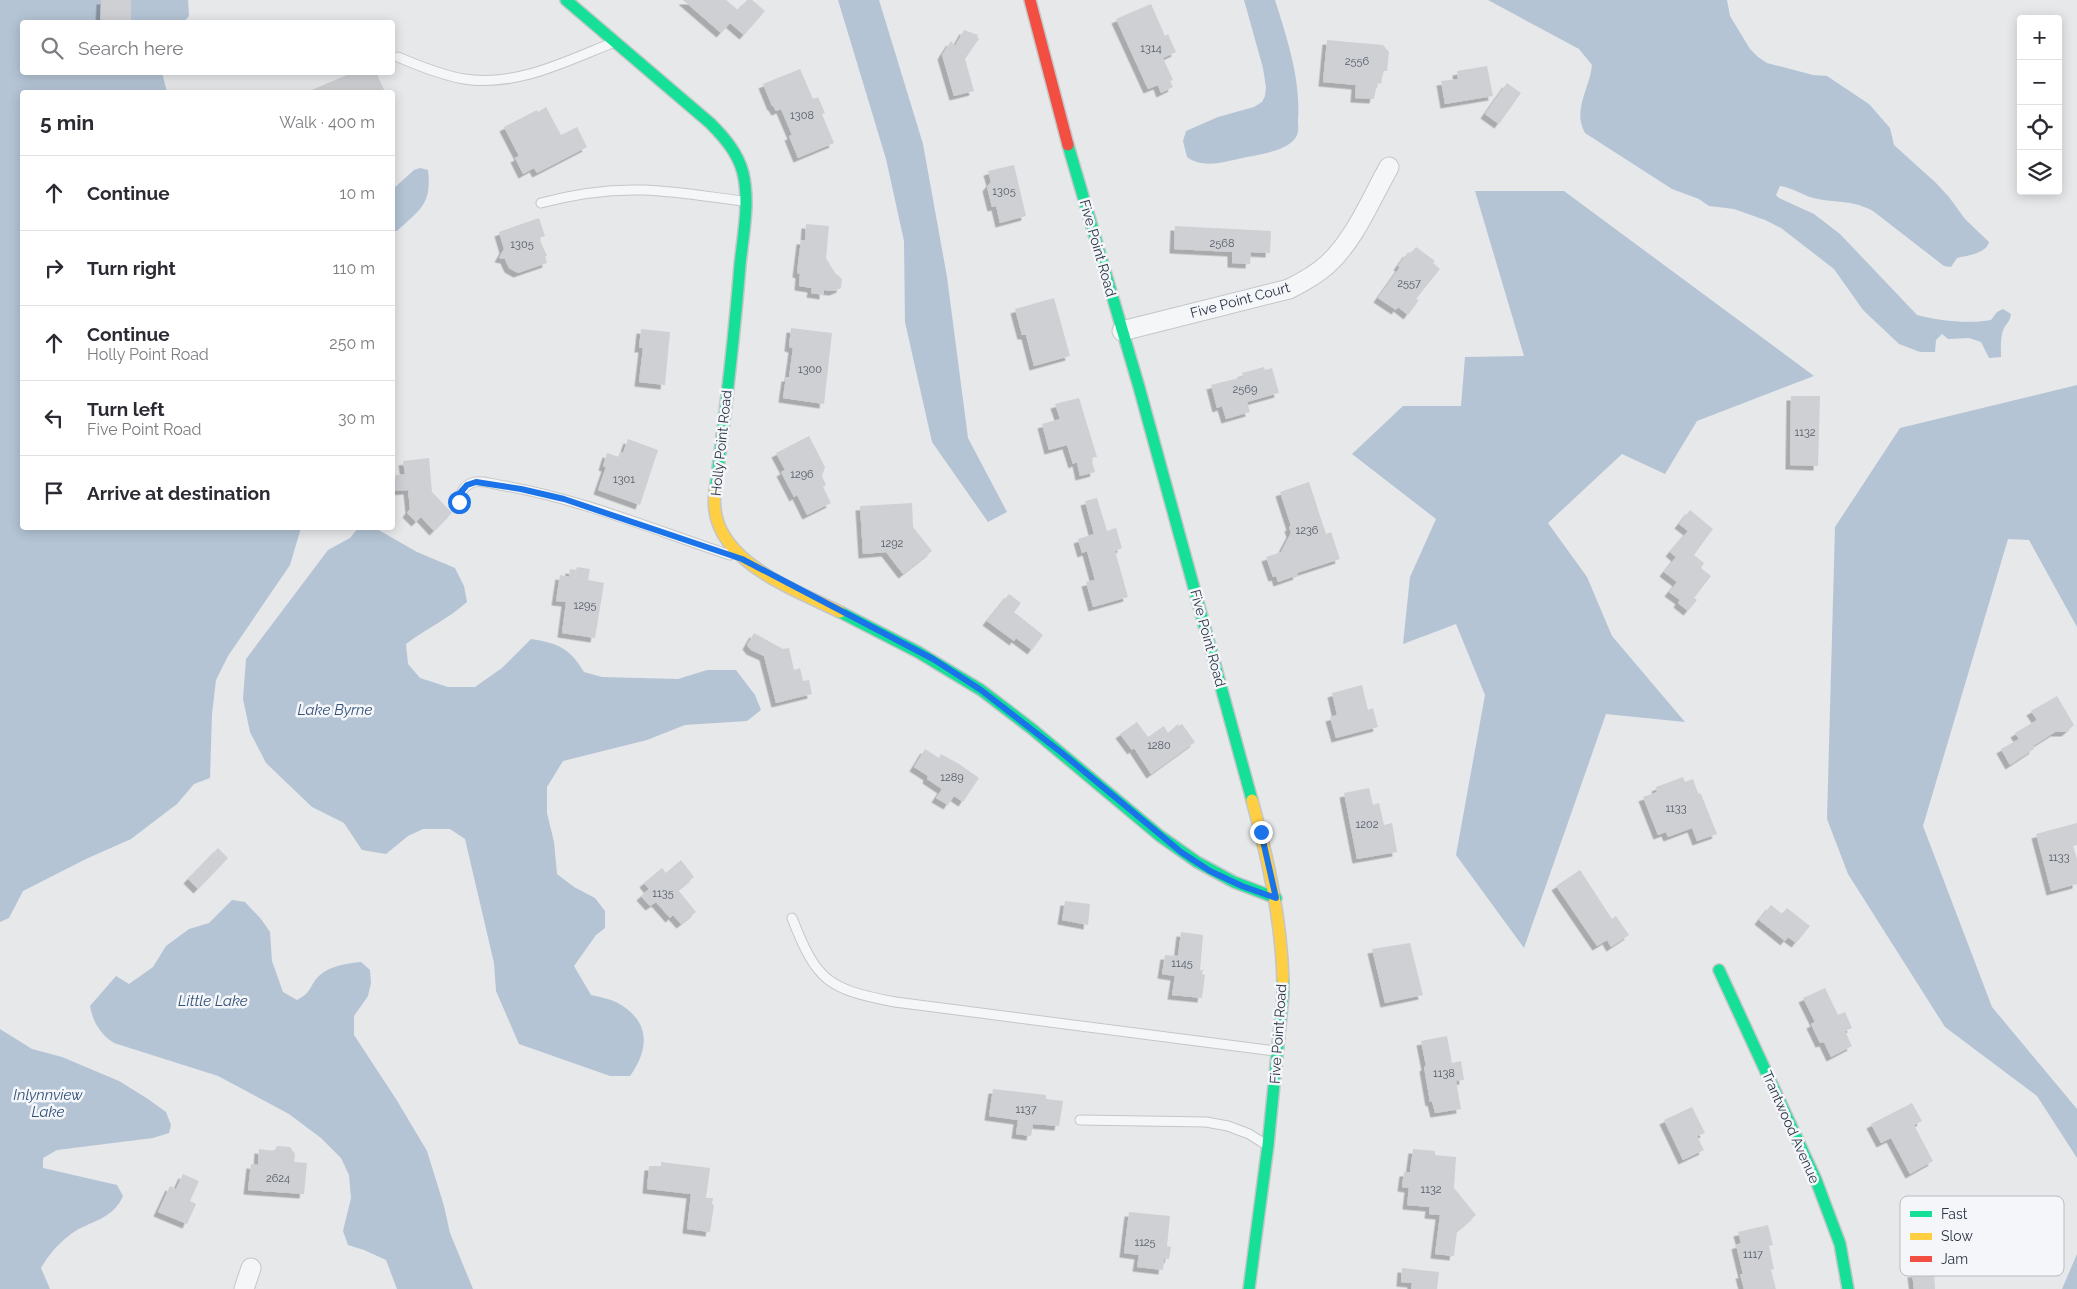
<!DOCTYPE html>
<meta charset="utf-8">
<style>
:root{--surface:#fff;--page:#f7f7f7;--text:#2b2b33;--muted:#7c7c81;--line:#e1e1e2}
body{margin:0;font-family:Raleway,sans-serif;background:var(--page);color:var(--text)}
.controls{position:absolute;right:15px;top:15px;display:grid;overflow:hidden;border-radius:5px;box-shadow:0 2px 12px #0003}
.controls button{width:45px;height:45px;display:grid;place-items:center;padding:0;border:0;border-bottom:1px solid var(--line);background:var(--surface);color:var(--text);font:25px sans-serif}
.stop{position:absolute;width:15px;height:15px;margin:-11px;border:4px solid #1a73e8;border-radius:50%;background:#fff}
.stop.end{background:#1a73e8;border-color:#fff;box-shadow:0 1px 5px #0008}
.list{margin:0;padding:0;list-style:none}
h2{display:flex;justify-content:space-between;align-items:center;height:65px;margin:0;padding:0 20px;font-size:21px}
h2 small{font-size:16px;font-weight:400;color:var(--muted)}
.list li{display:grid;grid-template-columns:32px 1fr auto;gap:15px;align-items:center;box-sizing:border-box;height:75px;padding:0 20px;border-top:1px solid var(--line)}
.list b{display:block;font-size:19px;white-space:nowrap}
.list p{margin:0;font-size:16px;white-space:nowrap;color:var(--muted)}
.list em{font-size:16px;font-style:normal;color:var(--muted)}
.icon{flex:none;width:28px;height:28px;fill:none;stroke:currentColor;stroke-width:2;stroke-linecap:round;stroke-linejoin:round}
.map{position:relative;flex:none;width:2077px;height:1289px;overflow:hidden}
.search{position:absolute;background:var(--surface);box-shadow:0 2px 12px #0003;left:20px;top:20px;width:375px;height:55px;display:flex;align-items:center;gap:12px;box-sizing:border-box;padding:0 18px;border-radius:5px;color:var(--muted);font-size:19px}
.panel{position:absolute;background:var(--surface);box-shadow:0 2px 12px #0003;left:20px;top:90px;width:375px;height:440px;border-radius:5px}
.map>svg:first-child{display:block}
.water{fill:#b4c4d5}
.building{fill:#ced0d3;filter:url(#shadow)}
.lines{fill:none;stroke-linecap:round;stroke-linejoin:round}
.lane-casing{stroke:#c4c6c8;stroke-width:11}
.street-casing{stroke:#c4c6c8;stroke-width:21}
.fast-casing{stroke:#c4c6c8;stroke-width:14}
.slow-casing{stroke:#c4c6c8;stroke-width:14}
.jam-casing{stroke:#c4c6c8;stroke-width:14}
.lane{stroke:#f5f6f7;stroke-width:9}
.street{stroke:#f5f6f7;stroke-width:19}
.fast{stroke:#16e098;stroke-width:11}
.slow{stroke:#ffcf43;stroke-width:11}
.jam{stroke:#f24e42;stroke-width:11}
.route{stroke:#1a73e8;stroke-width:6}
.labels{text-anchor:middle;dominant-baseline:central;stroke-width:5;stroke-linejoin:round;paint-order:stroke}
.number-label{font-size:11px;fill:#545c69}
.street-label{font-size:14px;fill:#2b3445;stroke:#f4f6f9}
.water-label{font-size:15px;font-style:italic;fill:#34527a;stroke:#f4f6f9}
.key{fill:#f4f6f9;stroke:#b8bcc3;stroke-width:1}
.key-label{font-size:14px;fill:#2b3445}
</style>
<div class="map">
<svg width="2077" height="1289" viewBox="0 0 2077 1289">
<defs>
<filter id="shadow"><feDropShadow dx="-4.5" dy="4.5" stdDeviation="0" flood-color="#0004"/></filter>
</defs>
<rect width="100%" height="100%" fill="#e6e8ea"/>
<path class="water" d="M0,0H188L189,16L184,22H22V72L162,73L167,92H22V528H301L290,565L228,656L216,680L212,714L210,778L194,784L177,804L131,839L86,859L23,891L9,918L0,922Z
M838,0H879L923,144L947,277L968,438L1007,512L988,522L932,442L905,322L904,241L886,159Z
M1244,0H1275C1287,38 1301,80 1298,120C1298,124 1299,131 1297,135C1291,151 1256,155 1242,158C1224,162 1203,169 1187,157L1183,141L1186,131L1218,117L1254,107L1262,102L1265,96L1266,87L1263,68Z
M1488,0H1727L1730,16L1750,49L1758,57L1767,63L1813,75L1827,76L1869,104L1890,128L1894,145L1936,183L1949,197L1965,219L1989,242C1986,254 1968,255 1957,258L1951,267L1944,266L1873,211C1853,200 1839,203 1818,199C1805,197 1794,188 1780,186L1776,195L1779,198L1814,214L1840,234L1917,315C1940,321 1968,324 1991,320L1997,312L2003,309L2011,314C2010,321 2007,323 2004,328C2000,336 2001,348 2001,357L1989,358L1981,342L1969,338L1948,339L1942,334L1936,340L1935,352H1920L1899,344L1863,310L1834,269L1781,228L1765,220L1734,209L1709,206L1699,199L1672,189L1585,133C1572,110 1590,88 1592,65L1579,49Z
M420,168L428,170C432,205 420,209 397,231L393,230V189L414,170Z
M1475,191H1564L1814,376L1697,421L1665,474L1622,454L1548,523L1587,577L1612,636L1685,722L1606,714L1524,948L1456,855L1485,695L1456,624L1403,644L1410,577L1436,519L1352,454L1403,406H1461L1465,357L1524,356Z
M2077,385V627L2029,540L2008,539L1923,826L1992,1007L2077,1109V1158L2037,1096L1945,1027L1848,874L1827,819L1835,527L1900,428Z
M358,528H375L417,552L455,568L464,586L467,602C448,619 426,629 406,644L408,664L420,678L448,687H475L502,668L531,639C557,643 570,648 584,672L602,677L678,679L707,670H736L755,695L761,710L747,721L685,725L647,740L563,761L547,787V813L554,842L557,874L574,887L595,898L605,911V928L596,935L574,966L591,995C600,997 610,999 618,1003C650,1021 650,1048 630,1076H610L519,1044L496,991L494,963L465,839L450,829H423L408,836L386,854L362,850L344,823L312,807L266,763L250,732L243,699L246,659L328,550L350,538Z
M232,900L245,902L261,919L270,932L272,961L283,992L297,1000C313,992 309,985 320,975C330,966 348,963 361,962L370,970L371,983L368,996L354,1016V1035L396,1099L427,1151L444,1206L450,1233L473,1289H397L386,1260L364,1250L348,1245L343,1231L351,1198L349,1175L341,1158L321,1138L289,1114L218,1076L114,1043C100,1034 93,1022 90,1006L116,976L129,984L153,967L166,946L189,929L209,923Z
M0,1029L32,1049L62,1057L119,1081L148,1099L166,1112L171,1125L169,1133L153,1138L57,1150L43,1158V1168L117,1185L123,1196C112,1221 90,1220 71,1234C58,1244 49,1254 41,1268L50,1289H0Z
M2077,1254V1289H2062Z"/>
<path class="building" d="M101,0H131V21H100Z
M683,0H726L738,10L747,0H752L765,11L744,35L730,23L721,33Z
M1151,4L1165,36L1168,34L1176,52L1163,58L1173,80L1170,81L1173,87L1161,93L1158,85L1148,89L1116,19Z
M964,30L978,35L977,37L979,39L965,59L974,91L954,96L942,55L951,41L955,46Z
M1327,40L1383,45L1389,52L1387,71H1383L1381,84L1377,83L1374,99L1355,98L1356,85L1323,82Z
M1487,66L1493,96L1445,104L1441,81L1458,79L1457,71Z
M800,69L813,99L818,97L825,113L822,114L834,143L798,158L789,136L792,135L781,109L776,111L773,106H772L763,84Z
M354,72H376L385,92H307Z
M1507,83L1521,93L1499,124L1485,114Z
M546,107L561,135L577,127L587,147L537,173L534,168L523,174L515,158L519,156L504,127L537,110L538,112Z
M1014,165L1026,216L1000,223L996,206L992,207L987,187L991,182L988,171Z
M539,218L545,236L539,238L547,256H545L547,263L518,273L509,268L505,259L499,258L504,249L499,232Z
M806,224L829,226L826,258L835,273L842,279L841,288L834,291L824,290V295L811,293L812,288L799,286L800,274L797,273L801,240H805Z
M1175,226L1271,231L1270,253L1251,252L1250,264L1232,263V252L1174,249Z
M1416,247L1435,261L1433,263L1440,269L1416,299L1419,300L1408,315L1398,307L1396,310L1378,298L1400,267L1398,266L1408,252L1410,254Z
M1054,298L1070,356L1034,366L1026,335H1022L1015,309Z
M791,328L832,333L824,404L783,398L786,377H789L793,348L789,347Z
M641,329L670,332L665,385L639,382L643,348H639Z
M1264,367L1265,370L1272,368L1279,393L1247,402L1250,412L1226,419L1222,406L1217,408L1211,385L1243,377L1242,373Z
M1791,396H1820L1818,466L1790,465Z
M1079,398L1097,457L1091,458L1095,472L1080,476L1077,462L1073,464L1067,445L1049,450L1042,424L1060,419L1055,404Z
M809,436L825,467L822,476L826,485L823,487L831,503L807,515L797,495L794,497L781,472L785,470L776,453Z
M628,439L658,450L640,505L598,490L606,467L603,466L607,453L619,457L621,452L623,453Z
M429,458L432,492L452,513L434,531L421,517L416,522L407,513L410,509L408,490L392,491V476L405,474L403,461Z
M1309,482L1326,534L1331,532L1340,559L1297,573L1298,575L1278,582L1276,576L1273,577L1266,557L1281,552L1291,533L1289,527L1291,526L1280,492Z
M1097,498L1107,531L1116,528L1122,548L1115,551L1128,597L1093,607L1086,582L1095,580L1087,551L1082,553L1078,539L1094,534L1085,501Z
M912,503L913,527L932,551L903,574L886,552L863,554L860,506Z
M1690,510L1713,529L1694,555L1704,563L1701,568L1711,576L1694,598L1697,600L1688,611L1678,603L1680,600L1669,592L1677,582L1664,572L1676,557L1670,552L1688,531L1679,524Z
M577,567L590,569L588,580L604,583L595,638L562,633L566,602L556,601L560,575L569,577L570,569L576,570Z
M1009,594L1021,603L1014,612L1043,635L1032,650L1016,638L1014,641L987,621Z
M754,633L783,649L789,648L794,670L800,668L803,681L809,680L812,694L776,703L764,656L751,650L747,645Z
M1362,685L1368,710L1373,708L1378,727L1336,738L1330,717L1337,715L1332,693Z
M2057,696L2074,725L2066,732H2055L2033,746L2034,749L2010,765L2001,749L2019,739L2015,733L2037,720L2031,711Z
M1137,722L1148,737L1164,726L1168,733L1178,724L1179,726L1182,724L1195,742L1151,774L1134,748L1132,750L1120,734Z
M925,749L939,758L941,754L959,764L979,778L963,802L954,796L948,805L936,798L942,789L927,779L928,776L914,767Z
M1683,777L1685,782L1693,779L1698,793L1701,794L1717,834L1697,841L1692,828L1668,837L1666,832L1658,835L1643,797L1657,792L1656,787Z
M1369,788L1373,805L1379,803L1384,825L1392,823L1397,852L1357,859L1344,793Z
M2077,823V845L2073,846L2077,859V884L2051,891L2036,834Z
M218,848L228,858L198,889L188,879Z
M681,860L694,877L678,890L696,912L681,924L673,915L670,918L656,902L650,906L641,896L649,889L644,883L662,868L666,873Z
M1580,870L1612,919L1616,916L1629,935L1611,947L1607,940L1597,946L1556,886Z
M1065,901L1090,904L1088,925L1062,920Z
M1771,905L1782,914L1787,908L1810,926L1796,943L1788,937L1785,941L1759,920Z
M1181,932L1203,935L1200,970H1203L1202,974L1205,975L1202,998L1172,995L1175,976L1162,974L1165,955L1178,956Z
M1410,943L1423,995L1385,1003L1372,949Z
M1825,988L1838,1015L1845,1012L1852,1028L1845,1031L1852,1046L1831,1057L1824,1042L1820,1043L1811,1024L1815,1022L1803,998Z
M1447,1036L1452,1063L1461,1061L1464,1080L1456,1081L1461,1109L1435,1113L1432,1101L1430,1102L1424,1067L1426,1066L1421,1041Z
M993,1089L1046,1095V1099L1063,1101L1059,1126L1033,1124L1031,1136L1016,1134L1018,1120L989,1116Z
M1912,1103L1922,1121L1914,1125L1933,1161L1910,1174L1891,1138L1881,1143L1871,1124Z
M1692,1107L1705,1133L1697,1136L1704,1150L1683,1160L1664,1120Z
M277,1146L290,1147L295,1154L294,1162L307,1163L304,1194L248,1190L251,1164L258,1165L259,1149L274,1151Z
M1413,1149L1435,1151V1155L1456,1157L1454,1188L1476,1215L1457,1231L1454,1256L1435,1254L1440,1215L1429,1214L1430,1207L1407,1205L1409,1188L1402,1187L1404,1172H1410Z
M661,1162L710,1168L706,1198H713L712,1204L714,1205L710,1232L687,1229L691,1194L647,1189L649,1166H661Z
M183,1174L199,1181L190,1201L196,1204L187,1224L158,1212L170,1186L176,1189Z
M1129,1212L1170,1216L1167,1246L1171,1247L1169,1259H1164L1163,1270L1137,1267L1139,1255L1124,1253Z
M1768,1225L1773,1245L1769,1246L1774,1269L1771,1270L1776,1289H1744L1740,1274H1743L1736,1245L1741,1243L1738,1232Z
M1402,1268L1439,1272L1437,1289H1411L1412,1283L1401,1282Z
M1934,1271L1935,1289H1914L1912,1273Z"/>
<g class="lines">
<defs>
<path id="lane" d="M398,57C419,66 441,75 464,79C516,87 565,62 612,43
M541,203C574,194 608,189 643,190C676,191 710,197 742,201
M461,508C458,496 462,485 475,482C483,480 496,485 505,486C581,499 657,531 730,555
M792,918C817,982 828,989 895,1002L1275,1051
M1080,1120L1206,1122L1228,1126L1249,1134L1265,1144"/>
<path id="street" d="M1122,331L1289,289C1303,282 1316,275 1328,264C1355,239 1371,199 1389,167
M244,1289L251,1268"/>
<path id="fast" d="M566,0L710,123C724,137 738,153 743,173C750,203 743,235 740,265C734,341 725,416 715,492
M1068,145L1139,387L1252,800
M840,612L918,652L981,690L1032,729L1160,836L1197,862L1234,882L1276,898
M1719,970L1816,1180L1840,1244L1848,1289
M1249,1289L1268,1145L1283,995V980"/>
<path id="slow" d="M715,492C706,559 792,588 840,612
M1252,800C1268,859 1281,918 1283,980"/>
<path id="jam" d="M1030,0L1068,145"/>
</defs>
<use href="#lane" class="lane-casing"/>
<use href="#street" class="street-casing"/>
<use href="#fast" class="fast-casing"/>
<use href="#slow" class="slow-casing"/>
<use href="#jam" class="jam-casing"/>
<use href="#lane" class="lane"/>
<use href="#street" class="street"/>
<use href="#fast" class="fast"/>
<use href="#slow" class="slow"/>
<use href="#jam" class="jam"/>
</g>
<g class="lines">
<path class="route" d="M459,502L460,493L467,485L476,482L521,489L564,499L742,559L933,659L981,690L1062,753L1181,852L1210,871L1242,886L1276,898L1261,832"/>
</g>
<g class="labels">
<g class="number-label">
<text x="1151" y="48">1314</text>
<text x="1357" y="61">2556</text>
<text x="802" y="115">1308</text>
<text x="1004" y="191">1305</text>
<text x="1222" y="243">2568</text>
<text x="522" y="244">1305</text>
<text x="1409" y="283">2557</text>
<text x="810" y="369">1300</text>
<text x="1245" y="389">2569</text>
<text x="1805" y="432">1132</text>
<text x="802" y="474">1296</text>
<text x="624" y="479">1301</text>
<text x="1307" y="530">1236</text>
<text x="892" y="543">1292</text>
<text x="585" y="605">1295</text>
<text x="1159" y="745">1280</text>
<text x="952" y="777">1289</text>
<text x="1676" y="808">1133</text>
<text x="1367" y="824">1202</text>
<text x="2059" y="857">1133</text>
<text x="663" y="893">1135</text>
<text x="1182" y="963">1145</text>
<text x="1444" y="1073">1138</text>
<text x="1026" y="1109">1137</text>
<text x="278" y="1178">2624</text>
<text x="1431" y="1189">1132</text>
<text x="1145" y="1242">1125</text>
<text x="1753" y="1254">1117</text>
</g>
<g class="street-label">
<text transform="translate(1098 248) rotate(74)">Five Point Road</text>
<text transform="translate(1240 300) rotate(-15)">Five Point Court</text>
<text transform="translate(721 443) rotate(-84)">Holly Point Road</text>
<text transform="translate(1208 638) rotate(75)">Five Point Road</text>
<text transform="translate(1278 1034) rotate(-86)">Five Point Road</text>
<text transform="translate(1791 1127) rotate(66)">Trantwood Avenue</text>
</g>
<g class="water-label">
<text x="335" y="710">Lake Byrne</text>
<text x="213" y="1001">Little Lake</text>
<text x="48" y="1095">Inlynnview<tspan x="48" dy="17">Lake</tspan></text>
</g>
</g>
<rect x="1900" y="1196" width="164" height="80" rx="8" class="key"/>
<rect x="1910" y="1211" width="22" height="6" fill="#16e098"/>
<rect x="1910" y="1233" width="22" height="7" fill="#ffcf43"/>
<rect x="1910" y="1256" width="22" height="6" fill="#f24e42"/>
<g class="key-label">
<text x="1941" y="1219">Fast</text>
<text x="1941" y="1241">Slow</text>
<text x="1941" y="1264">Jam</text>
</g>
</svg>
<div class="controls">
<button>+</button>
<button>−</button>
<button><svg class="icon" aria-label="locate" viewBox="0 0 24 24"><circle cx="12" cy="12" r="6"/><path d="M12 2v4M12 18v4M2 12h4M18 12h4"/></svg></button>
<button><svg class="icon" aria-label="layers" viewBox="0 0 24 24"><path d="M12 4l9 5-9 5-9-5zM3 14l9 5 9-5"/></svg></button>
</div>
<div class="stop" style="left:459px;top:502px"></div>
<div class="stop end" style="left:1261px;top:832px"></div>
<div class="search"><svg class="icon" aria-label="search" viewBox="0 0 24 24"><circle cx="10" cy="10" r="6"/><path d="M15 15l6 6"/></svg>Search here</div>
<section class="panel">
<h2>5 min<small>Walk · 400 m</small></h2>
<ul class="list">
<li><svg class="icon" aria-label="ahead" viewBox="0 0 24 24"><path d="M12 20V5M6 11l6-6 6 6"/></svg><div><b>Continue</b></div><em>10 m</em></li>
<li><svg class="icon" aria-label="right" viewBox="0 0 24 24"><path d="M7 20v-9h11M14 6l5 5-5 5"/></svg><div><b>Turn right</b></div><em>110 m</em></li>
<li><svg class="icon" aria-label="ahead" viewBox="0 0 24 24"><path d="M12 20V5M6 11l6-6 6 6"/></svg><div><b>Continue</b><p>Holly Point Road</p></div><em>250 m</em></li>
<li><svg class="icon" aria-label="left" viewBox="0 0 24 24"><path d="M17 20v-9H6M10 6l-5 5 5 5"/></svg><div><b>Turn left</b><p>Five Point Road</p></div><em>30 m</em></li>
<li><svg class="icon" aria-label="arrive" viewBox="0 0 24 24"><path d="M6 21V4h12l-3 4 3 4H6"/></svg><div><b>Arrive at destination</b></div></li>
</ul>
</section>
</div>
